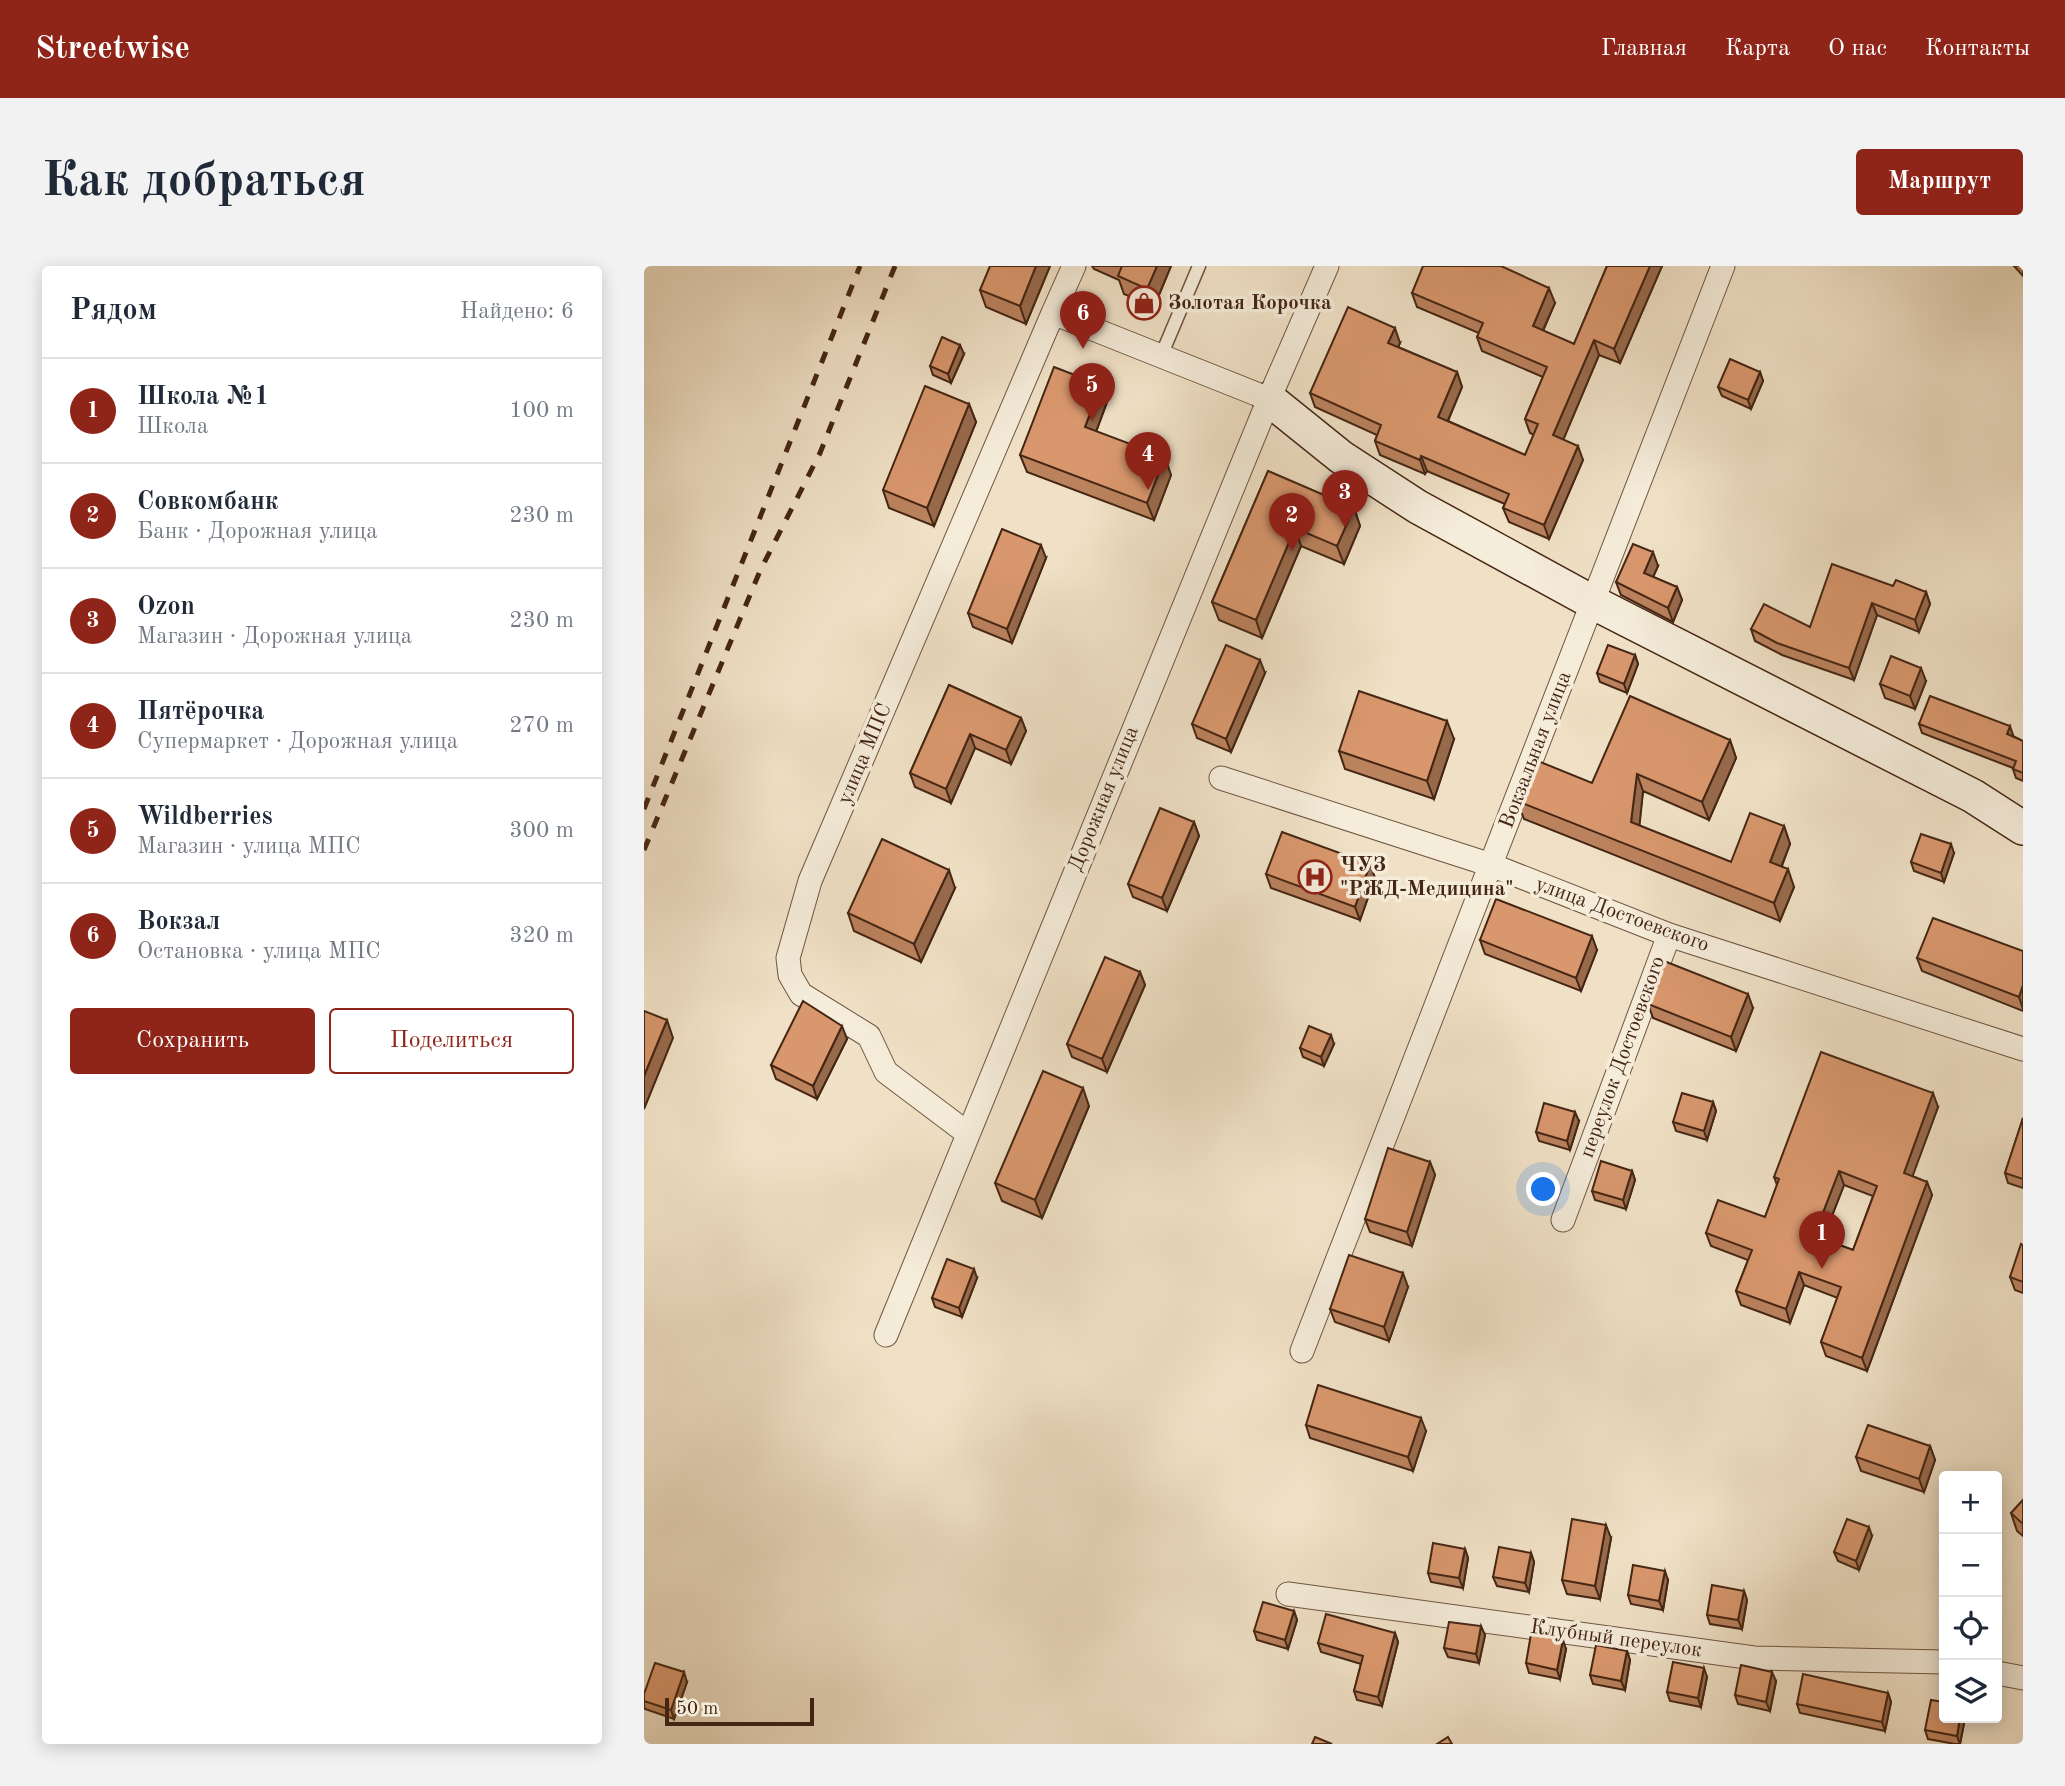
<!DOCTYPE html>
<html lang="ru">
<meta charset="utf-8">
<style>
:root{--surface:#fff;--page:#f2f2f3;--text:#1f2937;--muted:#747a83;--line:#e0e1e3;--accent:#8f2418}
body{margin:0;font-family:"Old Standard TT",serif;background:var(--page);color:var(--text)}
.controls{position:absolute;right:21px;bottom:21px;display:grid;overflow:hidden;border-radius:7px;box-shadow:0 4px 18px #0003}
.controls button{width:63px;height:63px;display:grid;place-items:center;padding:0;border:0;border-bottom:2px solid var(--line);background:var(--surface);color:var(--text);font:35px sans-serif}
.scale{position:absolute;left:21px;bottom:18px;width:149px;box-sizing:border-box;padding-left:7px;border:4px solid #452614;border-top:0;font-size:19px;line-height:24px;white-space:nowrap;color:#452614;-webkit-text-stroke:5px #f5ecda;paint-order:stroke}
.you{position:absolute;left:900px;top:924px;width:24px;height:24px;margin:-18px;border:5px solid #fff;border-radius:50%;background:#1a73e8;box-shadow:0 0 0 10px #1a73e833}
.badge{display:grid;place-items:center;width:46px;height:46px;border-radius:50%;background:var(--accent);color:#fff;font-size:23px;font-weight:700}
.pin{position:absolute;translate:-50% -58px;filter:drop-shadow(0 2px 4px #0008)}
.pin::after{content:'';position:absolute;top:37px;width:24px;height:21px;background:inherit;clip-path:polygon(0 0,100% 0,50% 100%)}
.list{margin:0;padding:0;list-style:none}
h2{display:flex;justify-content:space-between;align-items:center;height:91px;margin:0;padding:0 28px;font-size:30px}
h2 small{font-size:23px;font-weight:400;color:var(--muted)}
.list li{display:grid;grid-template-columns:46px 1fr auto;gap:21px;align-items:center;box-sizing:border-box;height:105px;padding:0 28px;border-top:2px solid var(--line)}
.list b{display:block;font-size:26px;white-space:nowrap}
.list p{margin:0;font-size:23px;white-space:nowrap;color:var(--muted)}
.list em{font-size:23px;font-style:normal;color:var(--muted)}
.actions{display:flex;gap:14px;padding:21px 28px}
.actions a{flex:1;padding:16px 0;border:2px solid var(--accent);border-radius:7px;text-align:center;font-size:24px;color:var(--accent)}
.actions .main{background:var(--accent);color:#fff}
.icon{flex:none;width:38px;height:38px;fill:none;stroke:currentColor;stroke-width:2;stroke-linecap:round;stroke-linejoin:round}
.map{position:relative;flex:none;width:1379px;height:1478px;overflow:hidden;border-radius:7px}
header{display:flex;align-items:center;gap:42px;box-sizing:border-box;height:98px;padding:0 35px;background:var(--accent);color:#fff}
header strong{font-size:33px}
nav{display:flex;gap:38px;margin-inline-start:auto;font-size:24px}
.intro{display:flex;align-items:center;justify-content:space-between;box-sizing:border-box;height:168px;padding:0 42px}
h1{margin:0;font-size:49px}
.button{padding:18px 32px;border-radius:7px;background:var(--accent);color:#fff;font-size:24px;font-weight:700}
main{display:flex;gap:42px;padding:0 42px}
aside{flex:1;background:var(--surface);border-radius:7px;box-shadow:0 4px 18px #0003}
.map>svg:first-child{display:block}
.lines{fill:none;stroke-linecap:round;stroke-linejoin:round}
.service-casing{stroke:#705540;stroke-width:15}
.minor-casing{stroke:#705540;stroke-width:25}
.secondary-casing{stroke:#452614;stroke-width:36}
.service{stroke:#f5ecda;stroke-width:12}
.minor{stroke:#f5ecda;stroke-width:23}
.secondary{stroke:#f5ecda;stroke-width:33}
.rail{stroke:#452614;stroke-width:5;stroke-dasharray:12 12;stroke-linecap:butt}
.wall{fill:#bb825e;stroke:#452614;stroke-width:2;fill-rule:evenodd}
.shaded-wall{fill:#986a4c;stroke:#452614;stroke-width:2}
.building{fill:#d9976d;stroke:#452614;stroke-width:2;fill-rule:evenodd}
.labels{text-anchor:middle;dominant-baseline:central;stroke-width:7;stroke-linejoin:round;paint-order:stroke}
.poi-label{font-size:21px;font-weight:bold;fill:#452614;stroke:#f5ecda;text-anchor:start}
.street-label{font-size:21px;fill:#452614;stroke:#f5ecda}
</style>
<header>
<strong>Streetwise</strong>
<nav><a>Главная</a><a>Карта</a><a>О нас</a><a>Контакты</a></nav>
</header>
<div class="intro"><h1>Как добраться</h1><a class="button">Маршрут</a></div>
<main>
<aside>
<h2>Рядом<small>Найдено: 6</small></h2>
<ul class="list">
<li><span class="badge">1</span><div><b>Школа №1</b><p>Школа</p></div><em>100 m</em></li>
<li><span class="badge">2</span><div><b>Совкомбанк</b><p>Банк · Дорожная улица</p></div><em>230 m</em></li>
<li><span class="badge">3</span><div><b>Ozon</b><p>Магазин · Дорожная улица</p></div><em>230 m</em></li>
<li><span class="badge">4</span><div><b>Пятёрочка</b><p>Супермаркет · Дорожная улица</p></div><em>270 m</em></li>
<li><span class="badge">5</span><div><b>Wildberries</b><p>Магазин · улица МПС</p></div><em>300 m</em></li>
<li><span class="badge">6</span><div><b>Вокзал</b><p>Остановка · улица МПС</p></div><em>320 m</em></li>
</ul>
<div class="actions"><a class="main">Сохранить</a><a>Поделиться</a></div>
</aside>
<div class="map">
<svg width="1379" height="1478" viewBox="0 0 1379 1478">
<rect width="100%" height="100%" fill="#f0e1c6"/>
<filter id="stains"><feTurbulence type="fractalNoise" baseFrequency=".00286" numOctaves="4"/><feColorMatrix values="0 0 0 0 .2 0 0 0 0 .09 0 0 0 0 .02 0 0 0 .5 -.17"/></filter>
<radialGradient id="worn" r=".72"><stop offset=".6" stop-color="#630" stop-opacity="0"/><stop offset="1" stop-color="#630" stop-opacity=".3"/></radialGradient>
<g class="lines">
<defs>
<path id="service" d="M517,90L555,0"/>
<path id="minor" d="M430,0L409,47L625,133
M577,512L847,599L1025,669L1379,783
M323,867L242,806L225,770L157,728L146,709L144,692L166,615L409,47
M919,954L1025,669
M242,1069L625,133L683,0
M658,1085L1079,0
M644,1328L1110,1392L1300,1396
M1353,1407L1379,1412"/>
<path id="secondary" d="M625,133L697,191L774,241L950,337L1329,530L1379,562"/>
</defs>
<use href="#service" class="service-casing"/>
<use href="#minor" class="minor-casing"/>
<use href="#secondary" class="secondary-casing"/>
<use href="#service" class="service"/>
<use href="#minor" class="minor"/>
<use href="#secondary" class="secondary"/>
<path class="rail" d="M0,543L216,0
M0,584L116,305L176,187L251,0"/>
</g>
<path class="wall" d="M406,0L382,58L342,41L336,24Z
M448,0H527L510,41L480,28L475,14L450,3Z
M963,0H1018L976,97L955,89L919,173L939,194L905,273L865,256L859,242L861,238L783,205L781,208L736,189L731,175L733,169L671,141L666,127L756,77L754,81L813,106L818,121L804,155L881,189L890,169L886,167L881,153L899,111L838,85L833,71L835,67L773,41L768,27L911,37L899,65L930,78Z
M1370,0H1379V10Z
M320,88L307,117L289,109L286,100Z
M1116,106L1119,115L1107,143L1078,130L1074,121Z
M463,136L452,166L527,209L510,254L383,206L376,189Z
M325,138L332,156L290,260L245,242L239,224Z
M624,205L710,242L716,260L700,298L657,280L618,372L575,354L568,336Z
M402,292L368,377L329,361L324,347Z
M1014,300L1009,311L1033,321L1038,334L1029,356L977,329L972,316Z
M1249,320L1282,326L1286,338L1275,366L1233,349L1210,414L1138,389L1111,375L1107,363L1166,361Z
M991,389L994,398L983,427L956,416L953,407Z
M621,407L587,486L553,472L548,458Z
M1282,415L1271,443L1241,432L1236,418Z
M305,419L377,452L382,465L367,498L331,482L307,537L271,521L266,507Z
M1275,458L1369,469V470L1379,475V515L1372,512L1369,503V502L1278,467Z
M810,473L790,533L701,503L695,485Z
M1086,474L1092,492L1065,554L999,525L995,560L1087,596L1140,560L1146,578L1138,600L1150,621L1136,655L880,553L873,535L948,517Z
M550,556L555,570L523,645L489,631L484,618Z
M1310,587L1300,616L1270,605L1267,596Z
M726,598L731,612L716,654L627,622L622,608Z
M311,622L277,696L210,665L204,647Z
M836,674L953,684L937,725L841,688Z
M1379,685V745L1278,705L1273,692Z
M496,706L501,719L463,806L428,791L423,778Z
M1004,738L1109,742L1092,785L1009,752Z
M203,773L173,833L132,813L127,799Z
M690,778L680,800L659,791L656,782Z
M1069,836L1072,845L1063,874L1032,865L1029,856Z
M445,840L398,952L358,935L351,917Z
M1294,841L1268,910L1283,916L1288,929L1223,1105L1182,1090L1177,1076L1194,1032L1160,1019L1146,1057L1097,1039L1092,1025L1104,994L1067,980L1062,967L1121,951L1133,919L1130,911ZM1200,919L1229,930L1209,984L1179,973Z
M1379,852V922L1364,917L1361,907Z
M935,855L926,884L895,875L892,866Z
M786,896L791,909L768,980L726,966L721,953Z
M988,905L991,914L982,943L951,934L948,925Z
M1379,979V1027L1371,1024L1366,1011Z
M333,1012L318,1051L291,1041L288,1032Z
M764,1021L745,1075L691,1056L686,1043Z
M662,1159L782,1165L769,1205L666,1172Z
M1286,1180L1291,1194L1280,1226L1217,1205L1212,1191Z
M1379,1234V1270L1373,1265L1367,1247Z
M1228,1270L1215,1304L1194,1295L1190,1286Z
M967,1272L956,1333L923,1328L918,1314Z
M821,1283L824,1292L819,1322L787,1316L784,1307Z
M887,1287L890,1296L885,1326L853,1320L849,1311Z
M1024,1314L1019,1344L987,1338L984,1329Z
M1100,1325L1103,1334L1098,1363L1066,1358L1063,1349Z
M650,1345L653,1354L644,1383L613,1374L610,1365Z
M751,1367L754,1376L738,1440L713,1434L710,1425L717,1398L677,1386L674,1377Z
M841,1369L835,1397L804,1391L800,1382Z
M922,1383L916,1413L885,1407L882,1397Z
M983,1385L986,1394L981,1424L949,1418L946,1409Z
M1063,1411L1057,1441L1026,1435L1023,1426Z
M1132,1415L1126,1445L1094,1438L1091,1429Z
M43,1416L30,1453L1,1443L0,1440V1428Z
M1244,1427L1247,1436L1241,1465L1156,1447L1153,1438Z
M1321,1452L1316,1478H1311L1284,1473L1281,1464Z"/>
<path class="shaded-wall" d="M392,0H406L382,58L376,40Z
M513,0H527L510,41L503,23Z
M1006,0H1018L976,97L970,83Z
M905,22L911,37L894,75L889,60Z
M751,62L756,77L749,92L744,77Z
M950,74L955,89L915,184L909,169Z
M316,79L320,88L307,117L304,108Z
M813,106L818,121L799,166L794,151Z
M1116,106L1119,115L1107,143L1104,134Z
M457,119L463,136L447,179L441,161Z
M325,138L332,156L290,260L283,242Z
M934,180L939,194L905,273L900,259Z
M777,190L783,205L781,208L776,194Z
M521,191L527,209L510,254L503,237Z
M710,242L716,260L700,298L693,280Z
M651,262L657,280L618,372L612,354Z
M397,279L402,292L368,377L363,363Z
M1009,286L1014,300L1005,320L1000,307Z
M1033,321L1038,334L1029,356L1024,342Z
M1282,326L1286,338L1275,366L1271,354Z
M1228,337L1233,349L1210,414L1205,402Z
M991,389L994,398L983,427L980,418Z
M616,394L621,407L587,486L582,473Z
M1277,402L1282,415L1271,443L1266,430Z
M377,452L382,465L367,498L362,484Z
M803,455L810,473L790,533L783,515Z
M1366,460L1369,469L1366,477L1363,468Z
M326,468L331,482L307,537L302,523Z
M1086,474L1092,492L1065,554L1058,536Z
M993,508L999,525L994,574L987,556Z
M550,556L555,570L523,645L518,632Z
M1140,560L1146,578L1132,614L1126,596Z
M1307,578L1310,587L1300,616L1297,607Z
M726,598L731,612L716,654L711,641Z
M1144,603L1150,621L1136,655L1130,637Z
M305,604L311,622L277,696L270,678Z
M948,670L953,684L937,725L932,712Z
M496,706L501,719L463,806L458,793Z
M1379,719V743L1375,731Z
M1104,728L1109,742L1092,785L1087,771Z
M23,754L29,772L0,843V810Z
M198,760L203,773L173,833L169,820Z
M687,769L690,778L680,800L677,791Z
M439,822L445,840L398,952L391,934Z
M1289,827L1294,841L1265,920L1260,907Z
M1069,836L1072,845L1063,874L1060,865Z
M931,846L935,855L926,884L923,875Z
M786,896L791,909L768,980L763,966Z
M988,905L991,914L982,943L979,934Z
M1195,905L1200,919L1175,983L1170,970Z
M1283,916L1288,929L1223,1105L1218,1092Z
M330,1003L333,1012L318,1051L315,1042Z
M1155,1006L1160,1019L1146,1057L1142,1043Z
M759,1007L764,1021L745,1075L740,1061Z
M777,1152L782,1165L769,1205L764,1191Z
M1286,1180L1291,1194L1280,1226L1275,1213Z
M962,1259L967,1272L956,1333L951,1320Z
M1225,1261L1228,1270L1215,1304L1212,1295Z
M821,1283L824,1292L819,1322L815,1312Z
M887,1287L890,1296L885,1326L881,1317Z
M1021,1305L1024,1314L1019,1344L1015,1335Z
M1100,1325L1103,1334L1098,1363L1094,1354Z
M650,1345L653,1354L644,1383L641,1374Z
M837,1360L841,1369L835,1397L832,1388Z
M751,1367L754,1376L738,1440L734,1431Z
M919,1374L922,1383L916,1413L913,1404Z
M983,1385L986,1394L981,1424L977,1415Z
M1060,1402L1063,1411L1057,1441L1054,1432Z
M40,1406L43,1416L30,1453L27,1444Z
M1128,1406L1132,1415L1126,1445L1122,1436Z
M1244,1427L1247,1436L1241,1465L1238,1456Z
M1316,1452H1321L1316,1478L1313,1470Z"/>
<path class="building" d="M346,0H392L376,40L336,24Z
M477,0H513L503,23L474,10L478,0Z
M779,0H857L905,22L889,60L930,78L963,0H1006L970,83L950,74L909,169L934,180L900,259L859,242L865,228L777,190L776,194L731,175L737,159L666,127L704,41L751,62L744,77L813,106L794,151L881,189L894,158L881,153L903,101L833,71L839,57L768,27Z
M298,71L316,79L304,108L286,100Z
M1086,93L1116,106L1104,134L1074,121Z
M410,101L457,119L441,161L521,191L503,237L376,189Z
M281,120L325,138L283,242L239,224Z
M624,205L710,242L693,280L651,262L612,354L568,336Z
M358,263L397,279L363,363L324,347Z
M989,278L1009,286L1000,307L1033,321L1024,342L972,316Z
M1188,298L1249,320L1252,314L1282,326L1271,354L1228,337L1205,402L1133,377L1107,363L1120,338L1166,361Z
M582,379L616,394L582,473L548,458Z
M964,379L991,389L980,418L953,407Z
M1247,390L1277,402L1266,430L1236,418Z
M305,419L377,452L362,484L326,468L302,523L266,507Z
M715,425L803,455L783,515L695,485Z
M986,430L1086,474L1058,536L993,508L987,556L1087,596L1106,547L1140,560L1126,596L1144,603L1130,637L873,535L889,493L948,517Z
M1286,430L1366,460L1363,468L1379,475V507L1369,503L1372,495L1275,458Z
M516,542L550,556L518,632L484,618Z
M638,566L726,598L711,641L622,608Z
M1277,568L1307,578L1297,607L1267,596Z
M238,573L305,604L270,678L204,647Z
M852,633L948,670L932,712L836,674Z
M1289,652L1379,685V719L1375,731L1273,692Z
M461,691L496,706L458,793L423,778Z
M1020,695L1104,728L1087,771L1004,738Z
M159,735L198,760L169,820L127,799Z
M0,745L23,754L0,810Z
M665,760L687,769L677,791L656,782Z
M1177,786L1289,827L1260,907L1283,916L1218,1092L1177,1076L1197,1021L1155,1006L1142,1043L1092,1025L1108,984L1062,967L1074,934L1121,951L1135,913L1130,911ZM1195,905L1233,920L1209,984L1170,970Z
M399,805L439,822L391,934L351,917Z
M1038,827L1069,836L1060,865L1029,856Z
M900,837L931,846L923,875L892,866Z
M1379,852V913L1361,907Z
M744,882L786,896L763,966L721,953Z
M957,895L988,905L979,934L948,925Z
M1377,978L1379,979V1016L1366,1011Z
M705,989L759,1007L740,1061L686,1043Z
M303,993L330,1003L315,1042L288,1032Z
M674,1119L777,1152L764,1191L662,1159Z
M1224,1159L1286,1180L1275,1213L1212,1191Z
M1379,1234V1258L1367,1247Z
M928,1253L962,1259L951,1320L918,1314Z
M1203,1253L1225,1261L1212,1295L1190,1286Z
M789,1277L821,1283L815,1312L784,1307Z
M855,1281L887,1287L881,1317L849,1311Z
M989,1299L1021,1305L1015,1335L984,1329Z
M1068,1319L1100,1325L1094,1354L1063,1349Z
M619,1336L650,1345L641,1374L610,1365Z
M682,1348L751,1367L734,1431L710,1425L719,1390L674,1377Z
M805,1356L837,1360L832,1388L800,1382Z
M887,1368L919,1374L913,1404L882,1397Z
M952,1379L983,1385L977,1415L946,1409Z
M1029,1396L1060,1402L1054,1432L1023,1426Z
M11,1397L40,1406L27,1444L0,1435V1428Z
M1097,1399L1128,1406L1122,1436L1091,1429Z
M1159,1408L1244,1427L1238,1456L1153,1438Z
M1287,1434L1300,1436V1452H1316L1313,1470L1281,1464Z
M671,1471L688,1478H668Z
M804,1471L808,1478H793Z"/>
<defs>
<symbol id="shop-ring" viewBox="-11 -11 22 22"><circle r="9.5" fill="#f5ecda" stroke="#8f2418" stroke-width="1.5"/><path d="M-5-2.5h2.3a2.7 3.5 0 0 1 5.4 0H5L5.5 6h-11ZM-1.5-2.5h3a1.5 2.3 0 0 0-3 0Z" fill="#8f2418"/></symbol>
<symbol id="hospital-ring" viewBox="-11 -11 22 22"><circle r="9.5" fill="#f5ecda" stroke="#8f2418" stroke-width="1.5"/><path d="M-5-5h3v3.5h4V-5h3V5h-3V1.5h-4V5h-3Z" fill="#8f2418"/></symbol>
</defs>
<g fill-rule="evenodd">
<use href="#shop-ring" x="481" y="18" width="38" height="38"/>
<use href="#hospital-ring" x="652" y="592" width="38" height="38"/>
</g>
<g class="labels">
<g class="poi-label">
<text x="524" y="37">Золотая Корочка</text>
<text x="696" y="599">ЧУЗ<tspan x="696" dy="24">"РЖД-Медицина"</tspan></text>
</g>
<g class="street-label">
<text transform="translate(892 484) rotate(-69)">Вокзальная улица</text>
<text transform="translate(221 488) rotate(-67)">улица МПС</text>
<text transform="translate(460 533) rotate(-68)">Дорожная улица</text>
<text transform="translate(978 649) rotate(20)">улица Достоевского</text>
<text transform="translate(979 791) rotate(-70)">переулок Достоевского</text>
<text transform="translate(972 1373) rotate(8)">Клубный переулок</text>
</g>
</g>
<rect width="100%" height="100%" filter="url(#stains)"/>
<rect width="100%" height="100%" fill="url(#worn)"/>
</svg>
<div class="controls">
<button>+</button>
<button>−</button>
<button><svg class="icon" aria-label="locate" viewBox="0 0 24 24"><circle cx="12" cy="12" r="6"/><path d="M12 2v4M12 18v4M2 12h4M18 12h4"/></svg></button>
<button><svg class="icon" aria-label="layers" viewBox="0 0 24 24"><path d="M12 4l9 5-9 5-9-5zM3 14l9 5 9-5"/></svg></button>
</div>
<div class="scale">50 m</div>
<div class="you"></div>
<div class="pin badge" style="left:1178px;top:1003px">1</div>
<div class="pin badge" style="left:648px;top:285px">2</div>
<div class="pin badge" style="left:701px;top:262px">3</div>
<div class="pin badge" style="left:504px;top:224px">4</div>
<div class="pin badge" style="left:448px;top:155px">5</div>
<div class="pin badge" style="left:439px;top:83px">6</div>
</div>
</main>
